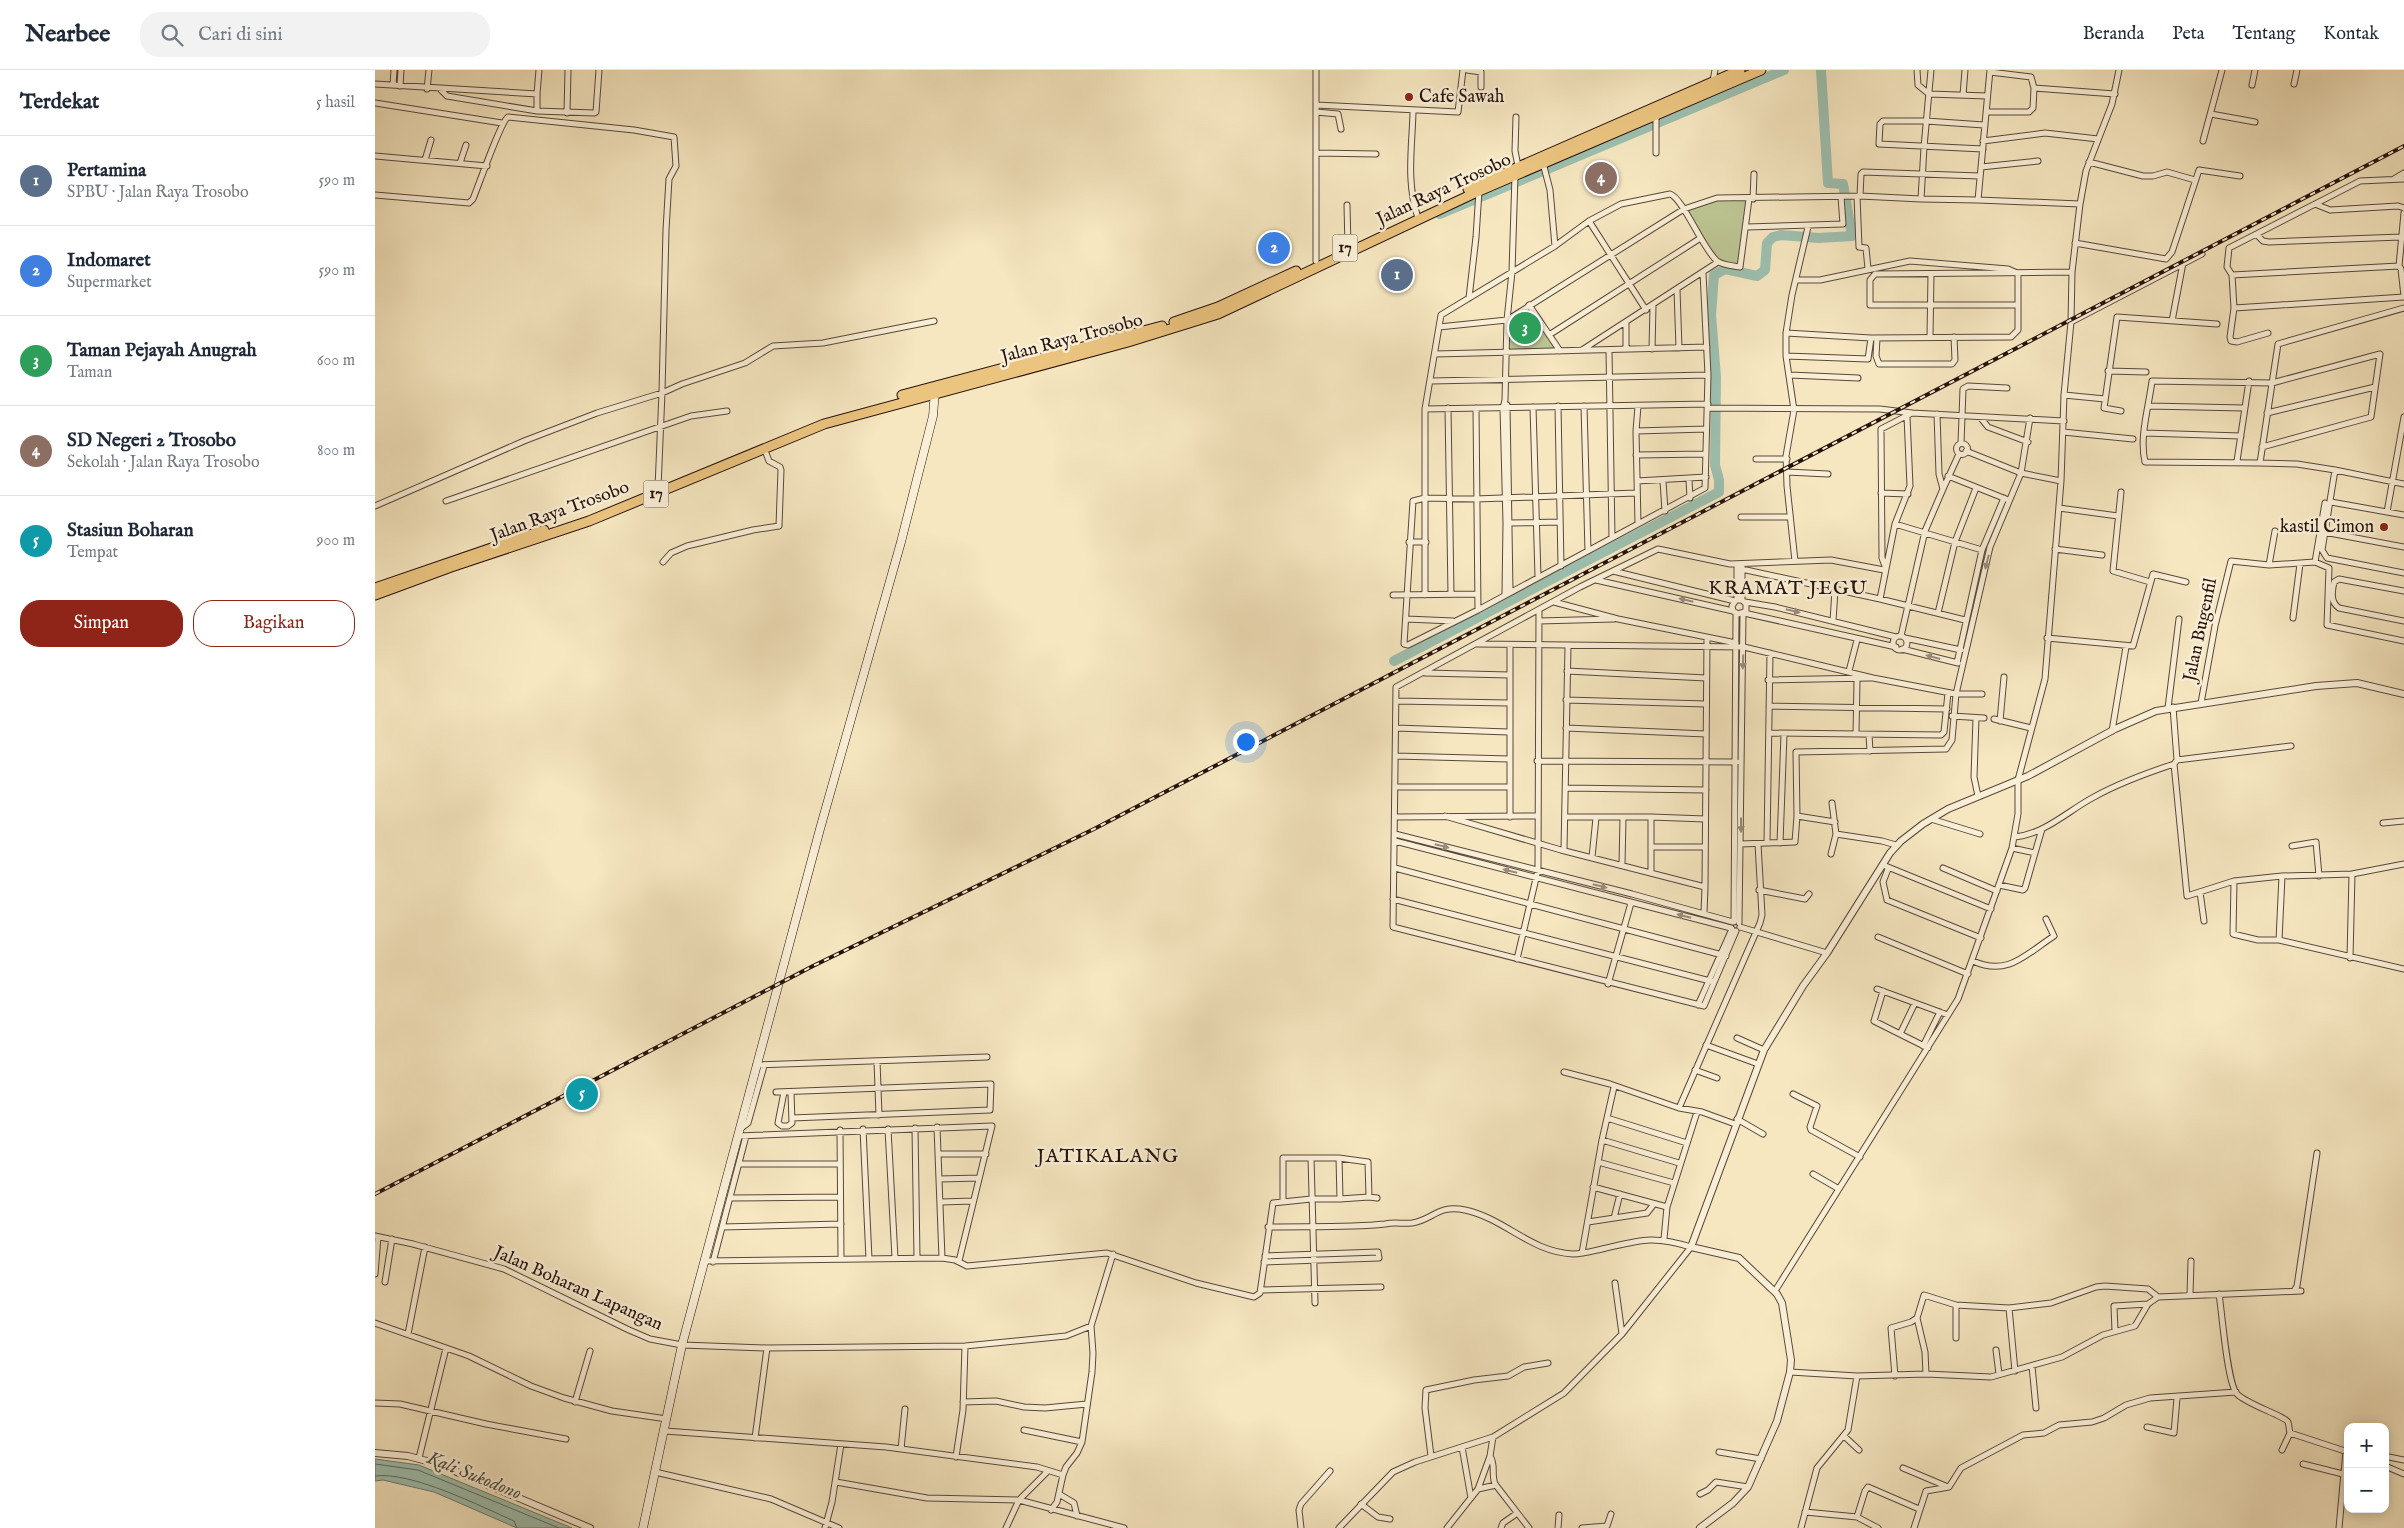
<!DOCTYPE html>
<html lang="id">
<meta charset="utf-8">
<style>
:root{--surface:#fff;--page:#f2f2f3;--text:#1f2937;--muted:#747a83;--line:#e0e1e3;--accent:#8f2418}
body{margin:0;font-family:"IM FELL English",serif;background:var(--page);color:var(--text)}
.controls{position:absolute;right:15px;bottom:15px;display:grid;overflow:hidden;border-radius:10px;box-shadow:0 2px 12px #0003}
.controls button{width:45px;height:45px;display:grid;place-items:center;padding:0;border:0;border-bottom:1px solid var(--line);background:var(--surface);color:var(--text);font:25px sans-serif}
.you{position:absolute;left:870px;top:671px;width:18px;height:18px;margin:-12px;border:4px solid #fff;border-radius:50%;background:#1a73e8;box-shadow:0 0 0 8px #1a73e833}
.badge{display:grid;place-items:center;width:32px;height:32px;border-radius:50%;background:var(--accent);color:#fff;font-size:16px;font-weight:700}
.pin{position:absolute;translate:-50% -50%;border:2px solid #fff;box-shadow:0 1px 5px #0006}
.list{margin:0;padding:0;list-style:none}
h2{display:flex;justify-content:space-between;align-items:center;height:65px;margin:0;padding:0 20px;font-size:21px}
h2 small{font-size:16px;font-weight:400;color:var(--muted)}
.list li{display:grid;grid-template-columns:32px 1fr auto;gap:15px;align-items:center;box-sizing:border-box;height:90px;padding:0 20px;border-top:1px solid var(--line)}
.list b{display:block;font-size:19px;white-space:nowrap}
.list p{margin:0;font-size:16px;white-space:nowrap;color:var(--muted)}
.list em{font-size:16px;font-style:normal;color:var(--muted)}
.actions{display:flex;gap:10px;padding:15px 20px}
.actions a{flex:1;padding:11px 0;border:1px solid var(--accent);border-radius:20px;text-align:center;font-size:18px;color:var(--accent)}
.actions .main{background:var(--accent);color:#fff}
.icon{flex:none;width:28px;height:28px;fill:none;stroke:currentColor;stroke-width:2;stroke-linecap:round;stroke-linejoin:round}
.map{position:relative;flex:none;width:2029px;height:1458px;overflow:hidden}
header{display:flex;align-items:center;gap:30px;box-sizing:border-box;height:70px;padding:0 25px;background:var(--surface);border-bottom:1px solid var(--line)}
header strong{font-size:24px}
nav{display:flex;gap:28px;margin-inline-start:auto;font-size:18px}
.search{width:350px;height:45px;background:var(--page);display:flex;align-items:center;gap:12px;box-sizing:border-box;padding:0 18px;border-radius:20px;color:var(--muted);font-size:19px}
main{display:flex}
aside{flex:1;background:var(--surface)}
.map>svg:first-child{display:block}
.green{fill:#bcc593;stroke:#716c4e}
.water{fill:#9dc0b0;stroke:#6d7a6e}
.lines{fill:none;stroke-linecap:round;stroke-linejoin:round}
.shore{stroke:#62695d;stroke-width:1}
.river{stroke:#9dc0b0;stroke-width:10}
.minor-casing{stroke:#5a4738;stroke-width:7}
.tertiary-casing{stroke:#5a4738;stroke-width:8}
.secondary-casing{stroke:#26120a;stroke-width:9}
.trunk-casing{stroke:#26120a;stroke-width:11}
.minor{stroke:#f9efd7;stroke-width:5}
.tertiary{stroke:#f9efd7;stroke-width:6}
.secondary{stroke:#f9efd7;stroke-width:8}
.trunk{stroke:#ebc480;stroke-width:9}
.rail-casing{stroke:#26120a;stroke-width:4}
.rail{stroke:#f9efd7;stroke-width:2;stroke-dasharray:5.5;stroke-linecap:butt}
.oneway{fill:#9a8c7b}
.poi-dot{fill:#8f2418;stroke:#f9efd7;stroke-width:2}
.labels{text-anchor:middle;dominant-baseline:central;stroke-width:5;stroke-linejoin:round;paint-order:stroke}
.shield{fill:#f9efd7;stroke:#655448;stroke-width:1}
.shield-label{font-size:16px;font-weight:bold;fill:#26120a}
.poi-label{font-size:18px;fill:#26120a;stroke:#f9efd7;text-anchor:start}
.street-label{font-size:18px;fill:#26120a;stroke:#f9efd7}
.water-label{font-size:19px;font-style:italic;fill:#504f44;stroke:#f9efd7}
.quarter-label{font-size:20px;letter-spacing:1px;fill:#26120a;stroke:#f9efd7}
</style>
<header>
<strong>Nearbee</strong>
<div class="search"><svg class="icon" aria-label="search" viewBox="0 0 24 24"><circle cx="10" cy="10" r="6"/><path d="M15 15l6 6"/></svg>Cari di sini</div>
<nav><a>Beranda</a><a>Peta</a><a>Tentang</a><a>Kontak</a></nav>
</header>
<main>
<aside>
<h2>Terdekat<small>5 hasil</small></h2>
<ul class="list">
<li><span class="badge" style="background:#5c6f8a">1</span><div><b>Pertamina</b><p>SPBU · Jalan Raya Trosobo</p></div><em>590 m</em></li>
<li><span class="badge" style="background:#3f7fe0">2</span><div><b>Indomaret</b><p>Supermarket</p></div><em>590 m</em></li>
<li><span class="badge" style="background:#2e9e5b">3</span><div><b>Taman Pejayah Anugrah</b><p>Taman</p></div><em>600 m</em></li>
<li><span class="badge" style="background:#8d6e63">4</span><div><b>SD Negeri 2 Trosobo</b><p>Sekolah · Jalan Raya Trosobo</p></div><em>800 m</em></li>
<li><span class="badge" style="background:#0f9aa8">5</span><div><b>Stasiun Boharan</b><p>Tempat</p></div><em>900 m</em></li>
</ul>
<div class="actions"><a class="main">Simpan</a><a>Bagikan</a></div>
</aside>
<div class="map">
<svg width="2029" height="1458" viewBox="0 0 2029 1458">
<rect width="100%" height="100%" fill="#f6e7c1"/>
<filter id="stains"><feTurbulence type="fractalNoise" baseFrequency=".004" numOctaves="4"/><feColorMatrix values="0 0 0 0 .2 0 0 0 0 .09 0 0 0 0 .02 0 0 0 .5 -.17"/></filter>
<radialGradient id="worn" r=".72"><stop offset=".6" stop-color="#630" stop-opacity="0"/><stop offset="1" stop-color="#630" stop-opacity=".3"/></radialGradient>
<path class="green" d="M1349,128L1373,130L1365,197L1343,191L1310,140Z
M1154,235L1185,281L1132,282V250Z"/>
<path class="water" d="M0,1389L44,1395L197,1458H142L59,1422L8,1410L0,1411Z"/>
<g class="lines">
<path class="shore" d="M0,1394L43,1400L184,1458
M0,1406C36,1401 105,1436 139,1451L142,1458"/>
<path class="river" d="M1065,144L1409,0
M1019,591L1344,422V410L1340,395L1341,307L1336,245L1339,205L1350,199L1382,206L1390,200L1392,173L1398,167L1406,165L1444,168L1477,166L1468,114L1453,113L1446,0"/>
<defs>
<path id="minor" d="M1092,0L1106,2V17
M1542,0L1543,15L1554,24L1612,26
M1338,11L1340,0
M0,14L162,24L164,0
M1919,14L1922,0
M18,15L19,0
M1877,15L1880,0
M25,16L26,0
M1659,18L1740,24
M52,19L54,0
M66,20L72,26L162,41L219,43L221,42L224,0
M1588,25L1590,0
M0,33L127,53
M941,35L1083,42L1088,0
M162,41V24
M941,42L963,44L966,59
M1038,42C1037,79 1031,112 1043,148
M1611,42H1654L1658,38L1659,18L1656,7L1615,2
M192,43L193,0
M1836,44L1880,52
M1281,45V83
M1141,47L1140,81L1143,96
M1608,71L1670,63L1723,69
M1828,71L1847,0
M1608,79L1504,74L1505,54L1508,51H1551L1609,55
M941,83L1001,84
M0,86L112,96
M50,90L56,70
M1714,92L1768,106H1778L1792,102L1820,110
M85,93L91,75
M1168,93L1175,120L1180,176
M1606,97L1663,91
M2019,109L2029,103
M2029,109L1985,111L1854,178L1852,197L1857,205L2024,196L2029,143
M0,125L94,133L98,129C103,117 126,51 133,47L259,60L299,67L301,96L294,109L291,160L287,322L283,418
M1482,126L1484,177L1491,178L1493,199
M1485,126L1486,104L1488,102L1605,106
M1378,129L1379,104
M1546,129L1603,130L1615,0
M1603,130L1705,134
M1940,134L1955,140L2023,136L2029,138
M972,135L973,177
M1214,151L1271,240
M1372,157L1468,154L1466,127
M1882,165L1888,171L1894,172L2026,167
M1700,173L1791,189L1797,182L1824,100L1865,106
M941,191V0
M2024,196L2026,199L2029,226
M1857,205L1859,238L1855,267L1856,271L1862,272L1893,263
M1421,210H1445L1535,191L1633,199L1642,203
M1302,220L1304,278
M1094,228L1101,167L1104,121
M1154,235L1185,281
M1643,235H1495V210L1500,204L1697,202
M1859,238L2029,227
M1797,251L1808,193
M1696,252L1827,184
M1064,257L1132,250L1309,139L1342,128L1485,126L1546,129L1549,77L1556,0
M1411,263L1496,268L1636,267L1643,260V204
M1174,265L1324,169
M1555,267L1556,204
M1502,268L1501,286L1504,294H1577L1580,290L1579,267
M1251,279V253
M1277,279L1278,236
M1207,280L1343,192
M1234,280L1237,468
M1060,284L1332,277
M1411,286L1493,289L1496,268
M1733,301L1771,302
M1415,305L1483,308
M1056,311L1333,305
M1689,325L1730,329
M1132,335L1135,521
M1183,336L1186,496
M1209,336L1213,481
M1263,336L1261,361L1263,454
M1774,336L1869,338
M1158,337L1163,507
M1073,338L1076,524
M1101,338L1103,540
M1333,338L1505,339L1537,343
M1050,339L1333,334
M1746,341L1729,338L1742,247L1842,254
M1892,343L2000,317
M1605,347L1613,357L1653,372
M1261,361L1331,359
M1688,362L1758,369
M1769,363L1866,366
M1586,373L1588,319L1593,316L1632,318
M1581.5 379a5.5 5.5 0 1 1 11 0a5.5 5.5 0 1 1-11 0Z
M1591,381L1646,403L1686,411
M1261,385L1331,384
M1381,389H1412
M1862,391L1874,311
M1885,393L1770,392C1764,367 1774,336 1777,311L1897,313L2005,284L1996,347L1887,377
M1960,400L1922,394L1885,393L1903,274L2029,238
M1412,402L1453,404
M1573,406L1631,429
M1314,410L1315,428
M1262,411L1331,407
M1288,411L1290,441
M2029,414L1960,400L1947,480L1952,488L2029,503
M1568,419L1584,384
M1746,422L1738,501L1775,512
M1261,423L1101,429L1050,428L1038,431L1029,574L1033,575L1103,540L1330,418L1333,305L1328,203
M1506,423L1533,424
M71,431L316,346L352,341
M1956,432L2029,445
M0,436L149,371L222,343L287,323L307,314L370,293L398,276L448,273L559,251
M1684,438L1743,446
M2012,442L2029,347
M1366,447H1415
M1134,453L1185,452
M1520,454L1607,480
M1949,462L2029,477
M1034,472H1051
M1680,479L1727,485
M1420,491L1412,416L1411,386L1419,340L1411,286V263L1417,225L1433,157
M288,492L296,483L312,476L378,460L404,456L406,400L405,397L394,391L389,378
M1940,492L1950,433
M1894,495L1900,461
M1510,496L1507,488L1506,359L1537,343L1689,351
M1362,498L1505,529L1590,550
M1238,501L1360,531
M1221,510L1358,541L1363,544L1371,541V534L1367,530H1361L1357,536L1358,541
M2029,521L1964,509L1959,512C1957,521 1955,532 1964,538L2029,551
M1130,524L1131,453L1128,338L1130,330L1132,250L1137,202L1140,105
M1018,525L1103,524
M1050,525V339L1066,245L1180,176L1214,151L1246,134L1295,124C1308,128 1327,178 1342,191C1347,195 1359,196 1365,197L1374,129
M1505,529L1520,454L1535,416L1532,346
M1362,530V496
M1367,530V496
M1179,532L1243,549L1361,573
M1370,532L1400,537L1521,567
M1369,543L1521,577
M1563,543L1580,472L1601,418
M1918,548L1925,494
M1031,549L1078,551
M1164,551L1239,549
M1458,551L1460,520
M1526,566L1550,461L1568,419L1564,404L1562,344
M1518 573a7 7 0 1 1 14 0a7 7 0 1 1-14 0Z
M1530,568L1586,580
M1672,568L1758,576L1778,504L1811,512
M1102,574L1369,577L1498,608L1581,624L1577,670L1571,679L1421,682L1422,746L1460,752
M1135,576V605
M1527,579L1583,593
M1582,593L1607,480L1629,428
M1192,601L1331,608
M1474,601L1482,570
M1050,603L1135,605V747
M1393,610L1495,608
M1607,624H1581L1615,477L1646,403L1655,348
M1191,630L1331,634
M1021,631L1134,633
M1826,633L1840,556L1856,491L1894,495L1940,492L1954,498L1952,555L2029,571
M1394,636L1572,639
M1798,637L1802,690L1799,694L1812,826L1859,811L1907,806L1977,804L2029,794
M1793,638L1804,549
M1577,646L1609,648
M1601,648L1599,707L1603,726
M1619,649L1656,658
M1625,651L1629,607
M1021,658L1133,662
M1191,658L1331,664
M1737,661L1751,577
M1394,663L1566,665L1569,662L1573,623
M1481,664L1482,610
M1494,665L1495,681
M1021,686L1134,689
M1802,690L1916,676
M1162,691L1362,692
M1021,717H1135
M1192,718L1331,720
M1457,733L1461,764L1507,771L1521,775
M1070,746L1186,780L1330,817L1329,843
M1020,747L1163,746
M1191,747H1276V802
M1276,747L1330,749
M1556,749L1605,764
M2008,753L2029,751
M1020,764L1257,824L1358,852
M1640,767C1670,764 1694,740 1719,727C1744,713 1772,703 1799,694
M1020,771L1356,858
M1392,773L1395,583
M1405,773L1409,664
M1366,774L1420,772L1422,746
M1917,776L1941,772L1944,806
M1276,777H1330
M1189,780L1193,576
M1660,783L1667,759
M1456,784L1461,764
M1217,787L1221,748
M1247,795L1248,748
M1508,795L1616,839
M1020,798L1351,886
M1568,798L1622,821
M1859,811L1858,864L1883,870H1904L2029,899
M1624,815L1648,820L1650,818L1660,783L1637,778
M1330,817L1332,568
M1384,820L1430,829L1434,824
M1825,822L1829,851
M1018,829L1339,912
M1512,830L1606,868
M1512,830L1508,812L1513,799
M1359,852L1361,544
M1364,853L1368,544
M1365,857L1452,883
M1361,861L1329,936L1018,857L1021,617L1205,517L1283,479L1355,494L1456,490L1509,500
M1503,867L1593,904
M1904,870L1907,806
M1975,888L1977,804
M1142,889L1163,800L1164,540
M1598,891C1633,907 1651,884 1679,866L1671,849
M1233,914L1256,833
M1502,919L1573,945
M1508,921L1499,951L1553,978
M1323,935L1357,859
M1525,964L1540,933
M1362,968L1389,980
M1331,975L1383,994
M1548,976L1565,942
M502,991L504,1045
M381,995L612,987
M1320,1000L1342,1008
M1189,1002L1235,1014L1304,1038L1327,1042L1360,1054
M401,1022L616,1014L615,1040L417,1048
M409,1022L403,1053L407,1056H413L417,1053L416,1022
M1418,1024L1442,1036L1435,1057L1436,1060L1485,1087
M1304,1038L1385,853L1387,845L1383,774
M1232,1048L1312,1073
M1362,1049L1388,1064
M562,1057L567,1188
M540,1058L542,1188
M365,1059L373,1053L389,996
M488,1059L494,1189
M513,1059L520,1188
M465,1060L466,1189
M363,1066L617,1056L584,1191
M1227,1070L1304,1093
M563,1084H611
M936,1088L940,1233
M1223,1092L1299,1113
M365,1094H464
M1438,1104L1464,1119
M565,1109L604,1108
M1218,1117L1292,1137
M994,1127L1002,1128
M355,1128L465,1127
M566,1132L598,1131
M908,1132V1088H964L993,1092L994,1127L965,1129
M1239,1148L1245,1124
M1213,1152L1272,1143L1279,1134
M347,1157L466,1154
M893,1157C932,1156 972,1158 1010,1154C1019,1152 1028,1154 1037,1153C1058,1150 1063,1134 1090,1140C1131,1149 1155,1182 1198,1184C1207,1184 1218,1181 1227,1179C1266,1170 1277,1165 1316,1177L1247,1264L1189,1323L1118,1367L1040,1392L1018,1402L964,1458
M0,1166L38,1174L129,1199L254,1260L275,1269L307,1275L392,1278L590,1276L691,1266L716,1256
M1289,1169L1292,1137L1322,1042
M1207,1183L1227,1070L1239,1017
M329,1191L567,1188L580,1190L592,1196L732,1183L821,1213L879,1227L885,1223L898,1133L936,1129H965L964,1088
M338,1192L371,1066
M889,1192L1004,1188L1003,1182L890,1186
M0,1204L3,1167
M10,1212L17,1169
M1240,1213L1247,1264
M886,1220L1006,1217
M1400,1221L1583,929L1637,778L1643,744V710L1670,609L1686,411L1689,325L1696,252L1697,202L1705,134L1711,101L1737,34L1744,0
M1919,1221L1922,1216L1942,1083
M1844,1224C1847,1242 1852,1313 1862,1324C1873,1335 1910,1346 1913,1352C1914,1354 1914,1360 1915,1363
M1815,1225L1816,1191
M1634,1238L1640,1301
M0,1253L94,1286L156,1316L189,1328L237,1341L292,1349
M1740,1261L1739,1236L1773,1234
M33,1264L50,1177
M1581,1268V1235
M1621,1280L1624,1304
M1657,1296L1661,1338
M1415,1302L1482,1306L1551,1304L1616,1307L1687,1287L1728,1265L1760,1256L1773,1234L1783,1227L1926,1221
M1551,1304L1550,1282L1542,1248L1549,1225L1581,1235L1634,1238L1676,1233L1721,1217L1730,1216L1773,1219L1783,1227
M1520,1306L1516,1258L1536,1252L1542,1248
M200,1332L215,1281
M588,1332L621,1331L649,1337L670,1338L712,1334
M0,1333L25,1334L111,1354L191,1369
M1772,1357L1799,1363L1802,1328
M649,1360L707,1372
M290,1361L511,1377L662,1397L688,1405L691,1397L702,1383L707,1372L717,1302L718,1283L716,1256L738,1184
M1469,1366L1484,1380
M380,1368L392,1278
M1087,1377L1096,1428
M526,1379L530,1339
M1907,1380L1915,1363L1973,1382
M1344,1382L1386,1389
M1056,1386L1050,1338L1051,1320L1099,1310L1133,1306L1149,1297L1173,1293
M1115,1386C1121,1395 1116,1404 1120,1414L1154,1458
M581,1387L588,1340L590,1276
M2014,1387L2029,1390
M44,1388L71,1278
M1928,1394L1968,1404
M2010,1396L2029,1404
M1528,1398L1573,1417
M280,1402L396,1429L464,1458
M461,1412L552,1428L644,1430L749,1458
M1103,1419L1121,1415
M684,1424L699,1433L702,1446
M1325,1424L1333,1420L1341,1412L1373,1417
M986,1434L1003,1447L1015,1449
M676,1440L682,1432L688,1405
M1430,1442L1482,1447L1503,1458
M1482,1447L1490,1421L1493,1417L1544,1439
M450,1458L457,1432L466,1374
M631,1458L644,1430L673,1401
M926,1458L924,1440L926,1434L955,1401
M1072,1458L1103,1419L1115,1386L1118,1367
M1126,1458L1128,1453L1141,1444
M1183,1458L1184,1445
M1207,1458L1232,1456L1236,1444
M1426,1458L1442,1398L1473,1360L1482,1306
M1539,1458L1551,1421L1574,1417L1586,1398L1648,1365L1669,1363L1684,1355L1717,1352L1729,1348L1751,1335L1775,1328L1861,1322
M1964,1458L1971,1381"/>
<path id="tertiary" d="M0,1383L33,1386L63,1394L215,1458
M1325,1458L1358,1433L1373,1417L1402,1351L1415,1302L1416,1290L1407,1233L1402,1224L1364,1188L1316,1177L1389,980L1428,916L1452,883L1515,783L1526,771L1548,754L1573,739L1653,706L1740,659L1781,641L1941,616L1982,613L2029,624"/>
<path id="secondary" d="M268,1458L307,1275L445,759L526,472L558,346L560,320"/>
<path id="trunk" d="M1093,119L1365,0
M799,252L843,237L921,201
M527,325L787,256
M0,518L169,460
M0,525L76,497L214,451L449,354L753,272L843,244L1104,121L1386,0"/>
</defs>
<use href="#minor" class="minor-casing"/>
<use href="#tertiary" class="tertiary-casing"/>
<use href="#secondary" class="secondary-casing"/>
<use href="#trunk" class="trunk-casing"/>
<use href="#minor" class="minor"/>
<use href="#tertiary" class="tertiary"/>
<use href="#secondary" class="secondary"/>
<use href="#trunk" class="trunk"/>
<defs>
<path id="rail" d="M0,1124L438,896L719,759L2029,76"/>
</defs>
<use href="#rail" class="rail-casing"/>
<use href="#rail" class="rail"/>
</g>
<defs><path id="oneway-solid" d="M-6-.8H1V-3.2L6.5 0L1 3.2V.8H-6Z" transform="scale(1.25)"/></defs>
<g class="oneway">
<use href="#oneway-solid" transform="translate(1612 492) rotate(104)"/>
<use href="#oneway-solid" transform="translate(1311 530) rotate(-167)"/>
<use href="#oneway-solid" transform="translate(1418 541) rotate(13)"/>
<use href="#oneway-solid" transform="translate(1558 587) rotate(-165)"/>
<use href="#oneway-solid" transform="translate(1368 592) rotate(92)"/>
<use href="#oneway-solid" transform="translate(1366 755) rotate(90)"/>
<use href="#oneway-solid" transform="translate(1067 776) rotate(14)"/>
<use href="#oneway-solid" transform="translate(1135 801) rotate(-166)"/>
<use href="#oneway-solid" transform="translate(1225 816) rotate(14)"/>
<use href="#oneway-solid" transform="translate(1309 846) rotate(-166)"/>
</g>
<g class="poi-dot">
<circle cx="1034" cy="27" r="5"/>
<circle cx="2009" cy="457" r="5"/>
</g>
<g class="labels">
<g class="shield">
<rect x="957.5" y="164.5" width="25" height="27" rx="4"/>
<rect x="268.5" y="410.5" width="25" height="27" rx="4"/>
</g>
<g class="shield-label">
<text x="970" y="178">17</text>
<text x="281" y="424">17</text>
</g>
<g class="poi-label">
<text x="1044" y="27">Cafe Sawah</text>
<text x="1999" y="457" text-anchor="end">kastil Cimon</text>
</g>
<g class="street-label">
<text transform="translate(1069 120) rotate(-25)">Jalan Raya Trosobo</text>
<text transform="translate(697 269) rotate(-15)">Jalan Raya Trosobo</text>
<text transform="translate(185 442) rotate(-20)">Jalan Raya Trosobo</text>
<text transform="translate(1826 560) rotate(-78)">Jalan Bugenfil</text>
<text transform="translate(203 1219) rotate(24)">Jalan Boharan Lapangan</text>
</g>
<g class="water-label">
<text transform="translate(99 1406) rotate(22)">Kali Sukodono</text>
</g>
<g class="quarter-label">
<text x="1413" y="518">KRAMAT JEGU</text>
<text x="733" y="1086">JATIKALANG</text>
</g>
</g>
<rect width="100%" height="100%" filter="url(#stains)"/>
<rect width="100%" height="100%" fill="url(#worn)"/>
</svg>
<div class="controls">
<button>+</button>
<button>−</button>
</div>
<div class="you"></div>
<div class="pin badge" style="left:1022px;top:205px;background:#5c6f8a">1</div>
<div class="pin badge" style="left:899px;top:178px;background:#3f7fe0">2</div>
<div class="pin badge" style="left:1150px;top:258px;background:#2e9e5b">3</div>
<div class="pin badge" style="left:1226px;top:108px;background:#8d6e63">4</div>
<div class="pin badge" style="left:207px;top:1024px;background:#0f9aa8">5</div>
</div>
</main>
